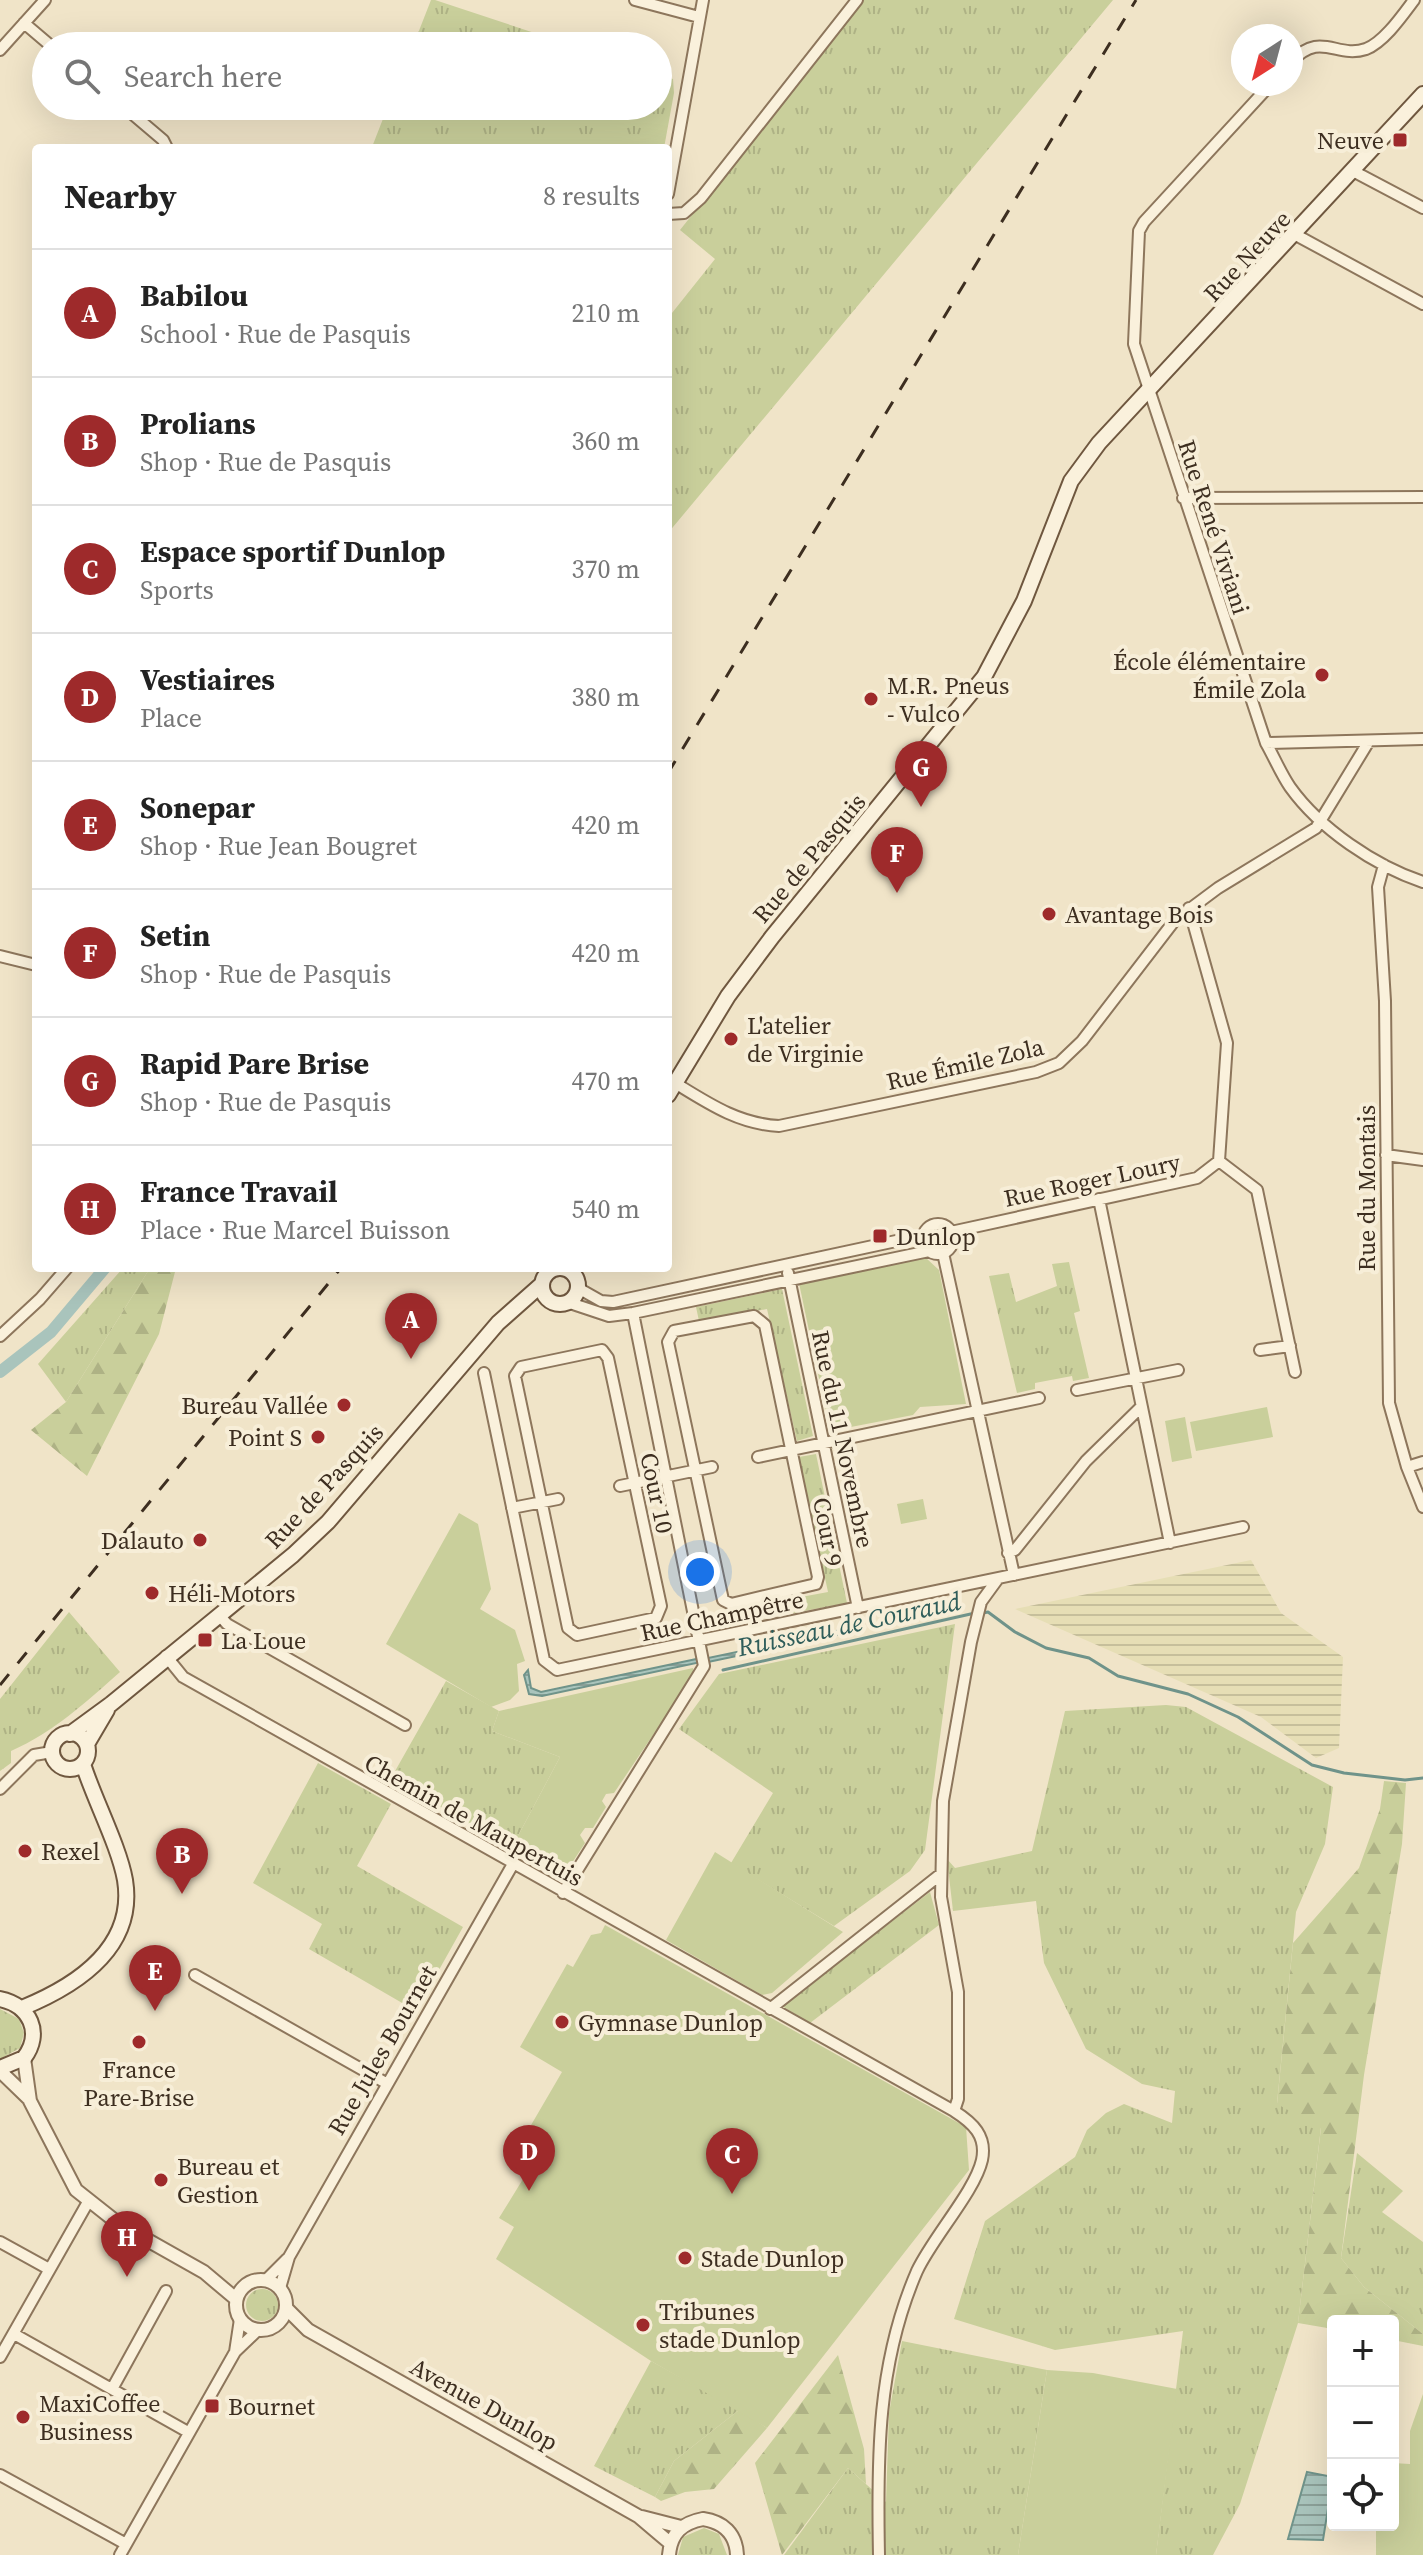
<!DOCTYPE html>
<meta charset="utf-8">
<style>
:root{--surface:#fff;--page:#f2f2f2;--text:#222;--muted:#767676;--line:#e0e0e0;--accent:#9e2a2b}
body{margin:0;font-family:"Source Serif 4",serif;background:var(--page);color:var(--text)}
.controls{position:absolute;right:24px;bottom:24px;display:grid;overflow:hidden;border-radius:8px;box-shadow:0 8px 32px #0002}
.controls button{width:72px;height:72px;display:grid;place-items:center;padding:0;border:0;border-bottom:2px solid var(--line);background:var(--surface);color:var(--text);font:40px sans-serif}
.compass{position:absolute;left:1231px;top:24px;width:72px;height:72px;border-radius:50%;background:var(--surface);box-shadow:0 8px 32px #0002;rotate:216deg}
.you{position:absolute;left:700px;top:1572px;width:28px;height:28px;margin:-20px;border:6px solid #fff;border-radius:50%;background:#1a73e8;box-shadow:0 0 0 12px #1a73e833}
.badge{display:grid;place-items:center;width:52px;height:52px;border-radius:50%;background:var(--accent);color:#fff;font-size:26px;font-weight:700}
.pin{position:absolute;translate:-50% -66px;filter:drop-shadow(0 2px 4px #0008)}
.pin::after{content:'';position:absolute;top:42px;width:28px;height:24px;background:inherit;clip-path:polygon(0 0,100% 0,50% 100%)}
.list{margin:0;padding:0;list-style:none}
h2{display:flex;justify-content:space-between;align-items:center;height:104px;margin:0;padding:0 32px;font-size:34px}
h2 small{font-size:26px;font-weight:400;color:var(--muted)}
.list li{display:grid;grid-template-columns:52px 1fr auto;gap:24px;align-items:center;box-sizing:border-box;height:128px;padding:0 32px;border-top:2px solid var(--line)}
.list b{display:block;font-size:30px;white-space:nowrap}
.list p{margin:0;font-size:26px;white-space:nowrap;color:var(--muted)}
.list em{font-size:26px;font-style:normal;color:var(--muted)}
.icon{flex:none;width:44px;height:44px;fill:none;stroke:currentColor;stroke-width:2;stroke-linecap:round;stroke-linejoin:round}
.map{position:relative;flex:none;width:1423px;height:2555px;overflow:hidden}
.search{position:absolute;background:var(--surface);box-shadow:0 8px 32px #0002;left:32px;top:32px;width:640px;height:88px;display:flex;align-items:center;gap:20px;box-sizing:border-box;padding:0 28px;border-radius:44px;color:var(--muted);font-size:30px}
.panel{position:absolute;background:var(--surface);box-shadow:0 8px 32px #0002;left:32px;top:144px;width:640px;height:1128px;border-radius:8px}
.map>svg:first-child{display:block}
.farmland{fill:url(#farmland-rules)}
.grass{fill:url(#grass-tufts)}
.forest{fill:url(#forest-firs)}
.green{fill:#c9cf9b}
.water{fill:url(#water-rules);stroke:#6f938a;stroke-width:2}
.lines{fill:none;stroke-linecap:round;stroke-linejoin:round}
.stream{stroke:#6f938a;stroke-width:3}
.canal{stroke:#a9c4bc;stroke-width:12}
.minor-casing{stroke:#8d765c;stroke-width:14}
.tertiary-casing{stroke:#8d765c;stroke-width:16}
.secondary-casing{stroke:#6f573f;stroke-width:18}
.minor{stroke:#faf1dc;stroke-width:10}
.tertiary{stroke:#faf1dc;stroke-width:12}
.secondary{stroke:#faf1dc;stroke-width:14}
.rail{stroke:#3d2e20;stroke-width:3;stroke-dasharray:14 14;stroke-linecap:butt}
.poi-dot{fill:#9e2a2b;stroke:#f7eed8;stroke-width:3}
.labels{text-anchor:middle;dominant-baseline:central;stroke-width:8;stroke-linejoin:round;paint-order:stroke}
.poi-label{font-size:24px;fill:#3d2e20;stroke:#f7eed8;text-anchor:start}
.street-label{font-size:24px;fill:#3d2e20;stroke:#f7eed8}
.water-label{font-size:26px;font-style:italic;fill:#2f5d5a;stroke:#f7eed8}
</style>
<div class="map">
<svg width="1423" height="2555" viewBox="0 0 1423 2555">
<defs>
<pattern id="farmland-rules" width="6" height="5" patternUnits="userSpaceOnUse" patternTransform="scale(2)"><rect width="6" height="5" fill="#e6deb5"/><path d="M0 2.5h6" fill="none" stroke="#c6bf9b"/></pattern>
<pattern id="grass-tufts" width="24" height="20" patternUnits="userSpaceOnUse" patternTransform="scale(2)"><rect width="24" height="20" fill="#c9cf9b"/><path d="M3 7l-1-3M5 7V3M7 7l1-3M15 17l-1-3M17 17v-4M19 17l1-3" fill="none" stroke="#aeb285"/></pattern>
<pattern id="forest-firs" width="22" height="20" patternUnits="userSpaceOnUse" patternTransform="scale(2)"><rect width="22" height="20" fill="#c9cf9b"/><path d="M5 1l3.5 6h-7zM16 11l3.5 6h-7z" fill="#aeb285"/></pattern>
<pattern id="water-rules" width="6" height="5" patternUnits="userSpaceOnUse" patternTransform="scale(2)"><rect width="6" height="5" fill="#a9c4bc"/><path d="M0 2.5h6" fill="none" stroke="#8ba098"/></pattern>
</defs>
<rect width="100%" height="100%" fill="#f0e4c8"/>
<path class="farmland" d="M1251,1560L1281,1613L1343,1657L1339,1748L1316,1758L1261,1717L1015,1609Z"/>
<path class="grass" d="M431,0H435L574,46H413Z
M863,0H1113L668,533V318L715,259L680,230Z
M658,74L673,79L674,93L664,148L372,147L388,106H658Z
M1069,1262L1080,1311L1074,1313L1089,1378L1073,1381L1072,1376L1035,1383V1389L1017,1393L989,1276L1009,1273L1016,1302L1057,1286L1052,1264Z
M123,1268H150L66,1402L38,1364Z
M782,1289L813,1436L797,1441L767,1309L699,1321L696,1307Z
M816,1454L847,1603L777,1616L774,1602L828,1592L799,1457Z
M69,1612L120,1672C85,1703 54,1732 11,1751V1763L0,1771V1699Z
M955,1624L925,1850L910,1871L834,1926L731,1863L773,1793L679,1729L719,1674Z
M446,1681L499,1711L492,1731L560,1757L511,1849L390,1780Z
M1166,1705L1186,1707L1333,1787L1325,1844L1296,1912L1277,2103L1321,2127L1298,2323L1240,2504L1213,2555H1156L1183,2331L1055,2350L954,2319L985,2221L1075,2157L1087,2130L1106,2113L1124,2104L1172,2123L1175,2091L1142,2084L1086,2049L1044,1963L1036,1901L953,1911L947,1859L955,1868L1032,1851L1065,1711Z
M318,1763L391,1804L357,1866L463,1927L416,2011L309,1949L322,1924L253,1883Z
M930,1892L939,1925L810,2023L782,2006Z
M0,2009L19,2019L24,2033L20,2048L0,2059Z
M1357,2153L1403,2191L1382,2212L1423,2242V2334L1364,2287L1341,2258Z
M246 2305a16 16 0 1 1 32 0a16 16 0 1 1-32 0Z
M902,2341L1047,2370L1018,2555H784L848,2468L886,2502L889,2413Z
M651,2361L739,2410L674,2461L655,2497L594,2466Z
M704,2528L719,2534L727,2555H678L683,2537Z"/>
<path class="forest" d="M150,1268H176L159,1334L87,1476L31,1430L66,1402Z
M1384,1781L1406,1783L1402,1844L1364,2075L1341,2258L1364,2287L1423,2334V2346L1393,2340V2321H1333V2329L1298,2323L1321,2128L1277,2104L1293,1943L1359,1868L1380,1809Z
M838,2355L864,2449L866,2484L848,2468L782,2555L755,2463Z
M739,2410L767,2428L714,2489L685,2492L661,2501L655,2497L674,2461Z"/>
<path class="green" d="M915,1258H926L939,1270L966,1404L920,1407L913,1415L830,1431L799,1283Z
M1267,1407L1273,1437L1196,1451L1190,1422Z
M1185,1417L1192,1458L1172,1462L1165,1421Z
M923,1499L927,1519L901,1524L897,1504Z
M459,1513L478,1524L491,1589L480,1609L515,1630L525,1661L517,1664L519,1691L510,1700L491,1707L386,1644Z
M693,1668L694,1674L614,1793L606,1794L602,1801L606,1807L593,1828H585L580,1835L585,1843L568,1869L556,1873L511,1849L560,1757L492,1731L499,1711Z
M715,1852L843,1932L772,1993L762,1995L666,1940Z
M605,1925L966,2127L969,2170L767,2428L651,2361L496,2259L514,2227L499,2218L531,2166L513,2156L562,2072L520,2047L567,1964L573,1967L591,1935L601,1933Z
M1047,2370L1093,2373L1177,2389L1156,2555H1018Z
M1423,2394V2555H1376V2525H1393V2463L1410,2464V2431Z"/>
<path class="water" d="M836,1631L837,1635L708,1662V1658Z
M701,1658V1662L542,1696L529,1694L524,1675L528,1670L531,1688L541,1692Z
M1307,2472L1333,2477L1323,2540L1288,2539Z"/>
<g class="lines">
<path class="stream" d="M983,1613L988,1612L1015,1632L1046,1648L1089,1658L1118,1676L1188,1694L1238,1717L1312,1765L1344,1773L1405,1780L1423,1778
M723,1670L975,1613"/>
<path class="canal" d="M0,1372L51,1332L105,1268"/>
<defs>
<path id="minor" d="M635,0L699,17
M24,23L51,46
M0,50L45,0
M1291,62C1321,30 1336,59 1366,49C1384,42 1402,16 1414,0
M1271,84L1144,222L1139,231L1134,344L1266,743C1274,757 1281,774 1290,787C1320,829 1375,866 1423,882
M123,106L163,140L167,148
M1353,171L1423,208
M668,194L703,0
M668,214L684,213L701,198L857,0
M1296,235L1423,304
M1183,498L1423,497
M1266,743L1423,739
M1384,865L1378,887L1385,1001L1389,1403L1407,1467L1423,1507
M0,956L36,965
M675,1083C709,1104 739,1124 779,1126L1036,1072L1059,1063L1082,1041L1175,920L1218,888L1316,828L1369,741
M1386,1155L1423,1160
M1219,1161L1257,1190L1295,1372
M1099,1199L1170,1543
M923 1239a15 15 0 1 1 30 0a15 15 0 1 1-30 0Z
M951,1232L1197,1178L1219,1161L1227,1043L1189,908
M943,1253L1014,1575
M788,1273L858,1608
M578,1288L601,1301L613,1302L924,1235
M567,1302L609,1316L633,1313L929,1251
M754,1316L765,1325L818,1577L816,1584L731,1604L723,1600L668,1342L674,1331Z
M0,1336L40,1299L67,1268
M602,1350L608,1358L661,1606L656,1618L577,1635L568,1628L515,1376L521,1367Z
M1260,1350L1290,1346
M484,1373L544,1660L557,1670L1243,1527
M1077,1390L1178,1370
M758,1457L1039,1398
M1407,1467L1423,1462
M620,1486L712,1467
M512,1508L558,1499
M1008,1553L1015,1550L1086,1461L1141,1407
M219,1615L227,1624L405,1725
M166,1656L183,1677L954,2111C973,2123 987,2136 982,2160C975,2191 933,2237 917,2271C877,2363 877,2457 879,2555
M0,1789L34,1755L52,1752
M563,1893L704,1666L633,1313
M195,1975L386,2083
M770,2009L941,1874
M954,2111L958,2099V1992L941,1897L943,1801L971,1642L981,1602L997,1580
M0,2242L49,2269
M266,2280L287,2259
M280,2288L289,2257L513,1864
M14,2334L188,2432
M235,2352L240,2319
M0,2357L88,2202
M112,2389L166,2291
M0,2475L126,2544
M120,2555L235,2352L258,2330"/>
<path id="tertiary" d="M24,2058L30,2101L76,2190L119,2224L204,2272L236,2299
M0,2071L28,2098
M236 2305a25 25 0 1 1 50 0a25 25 0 1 1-50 0Z
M286,2308L308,2330L638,2516L670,2543
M642,2517L681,2527
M669,2555C671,2533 682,2523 703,2519C723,2522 736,2533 737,2555"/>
<path id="secondary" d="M668,1095L728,996L772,937L984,677L1024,601L1071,481L1099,443L1423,94
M542 1286a18 18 0 1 1 36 0a18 18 0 1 1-36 0Z
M52 1751a18 18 0 1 1 36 0a18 18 0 1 1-36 0Z
M70,1734L111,1704L293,1555L328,1522L498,1323L542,1284
M87,1744L107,1710
M0,1999C30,2005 43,2033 24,2058L0,2068
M22,2008C76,1986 136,1948 125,1880C119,1846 94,1799 83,1764"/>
</defs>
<use href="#minor" class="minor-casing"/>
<use href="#tertiary" class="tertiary-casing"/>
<use href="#secondary" class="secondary-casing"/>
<use href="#minor" class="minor"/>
<use href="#tertiary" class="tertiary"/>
<use href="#secondary" class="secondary"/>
<path class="rail" d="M668,773L1136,0
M0,1685L341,1268"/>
</g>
<g class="poi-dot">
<rect x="1392" y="132" width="16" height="16" rx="4"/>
<circle cx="1322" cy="675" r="8"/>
<circle cx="871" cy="699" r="8"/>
<circle cx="1049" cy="914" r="8"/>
<circle cx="731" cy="1039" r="8"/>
<rect x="872" y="1228" width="16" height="16" rx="4"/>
<circle cx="344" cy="1405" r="8"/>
<circle cx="318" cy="1437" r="8"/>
<circle cx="200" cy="1540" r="8"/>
<circle cx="152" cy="1593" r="8"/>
<rect x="197" y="1632" width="16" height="16" rx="4"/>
<circle cx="25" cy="1851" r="8"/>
<circle cx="562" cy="2022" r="8"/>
<circle cx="139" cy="2042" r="8"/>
<circle cx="161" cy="2180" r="8"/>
<circle cx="685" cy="2258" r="8"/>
<circle cx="643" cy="2325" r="8"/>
<rect x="204" y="2398" width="16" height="16" rx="4"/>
<circle cx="23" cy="2417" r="8"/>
</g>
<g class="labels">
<g class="poi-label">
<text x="1384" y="140" text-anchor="end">Neuve</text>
<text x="1306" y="661" text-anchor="end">École élémentaire<tspan x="1306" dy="28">Émile Zola</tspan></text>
<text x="887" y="685">M.R. Pneus<tspan x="887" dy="28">- Vulco</tspan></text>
<text x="1065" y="914">Avantage Bois</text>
<text x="747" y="1025">L'atelier<tspan x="747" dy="28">de Virginie</tspan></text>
<text x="896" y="1236">Dunlop</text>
<text x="328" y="1405" text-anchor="end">Bureau Vallée</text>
<text x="302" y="1437" text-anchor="end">Point S</text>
<text x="184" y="1540" text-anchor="end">Dalauto</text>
<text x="168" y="1593">Héli-Motors</text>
<text x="221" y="1640">La Loue</text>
<text x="41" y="1851">Rexel</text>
<text x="578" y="2022">Gymnase Dunlop</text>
<text x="139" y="2069" text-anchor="middle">France<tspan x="139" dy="28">Pare-Brise</tspan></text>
<text x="177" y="2166">Bureau et<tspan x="177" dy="28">Gestion</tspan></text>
<text x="701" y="2258">Stade Dunlop</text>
<text x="659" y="2311">Tribunes<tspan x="659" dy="28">stade Dunlop</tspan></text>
<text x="39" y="2403">MaxiCoffee<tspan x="39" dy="28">Business</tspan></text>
<text x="228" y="2406">Bournet</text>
</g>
<g class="street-label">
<text transform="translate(1247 256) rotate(-47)">Rue Neuve</text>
<text transform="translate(1214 527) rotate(72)">Rue René Viviani</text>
<text transform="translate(809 858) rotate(-50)">Rue de Pasquis</text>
<text transform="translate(965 1064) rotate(-13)">Rue Émile Zola</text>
<text transform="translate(1092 1180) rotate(-12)">Rue Roger Loury</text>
<text transform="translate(1366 1188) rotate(-90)">Rue du Montais</text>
<text transform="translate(843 1439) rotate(78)">Rue du 11 Novembre</text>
<text transform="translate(324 1486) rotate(-47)">Rue de Pasquis</text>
<text transform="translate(657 1493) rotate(78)">Cour 10</text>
<text transform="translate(828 1532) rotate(79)">Cour 9</text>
<text transform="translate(722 1616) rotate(-12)">Rue Champêtre</text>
<text transform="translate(474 1820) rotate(29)">Chemin de Maupertuis</text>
<text transform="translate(382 2050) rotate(-60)">Rue Jules Bournet</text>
<text transform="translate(484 2404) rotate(29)">Avenue Dunlop</text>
</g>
<g class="water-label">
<text transform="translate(849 1624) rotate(-12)">Ruisseau de Couraud</text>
</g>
</g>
</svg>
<div class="controls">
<button>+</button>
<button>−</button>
<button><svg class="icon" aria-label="locate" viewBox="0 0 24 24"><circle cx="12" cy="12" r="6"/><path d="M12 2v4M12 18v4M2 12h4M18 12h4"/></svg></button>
</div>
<svg class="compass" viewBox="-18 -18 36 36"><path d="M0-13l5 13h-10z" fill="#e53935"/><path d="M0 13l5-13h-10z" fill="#767676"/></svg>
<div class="you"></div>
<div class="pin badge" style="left:411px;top:1359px">A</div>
<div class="pin badge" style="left:182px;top:1894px">B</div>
<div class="pin badge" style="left:732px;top:2194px">C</div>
<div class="pin badge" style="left:529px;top:2191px">D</div>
<div class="pin badge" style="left:155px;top:2011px">E</div>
<div class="pin badge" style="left:897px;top:893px">F</div>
<div class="pin badge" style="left:921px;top:807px">G</div>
<div class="pin badge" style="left:127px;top:2277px">H</div>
<div class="search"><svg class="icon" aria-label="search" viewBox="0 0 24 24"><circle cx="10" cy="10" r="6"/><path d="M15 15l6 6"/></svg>Search here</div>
<section class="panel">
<h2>Nearby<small>8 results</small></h2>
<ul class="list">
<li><span class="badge">A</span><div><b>Babilou</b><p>School · Rue de Pasquis</p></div><em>210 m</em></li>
<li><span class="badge">B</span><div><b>Prolians</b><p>Shop · Rue de Pasquis</p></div><em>360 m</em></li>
<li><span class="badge">C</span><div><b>Espace sportif Dunlop</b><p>Sports</p></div><em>370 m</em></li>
<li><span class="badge">D</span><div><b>Vestiaires</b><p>Place</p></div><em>380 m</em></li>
<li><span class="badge">E</span><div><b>Sonepar</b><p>Shop · Rue Jean Bougret</p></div><em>420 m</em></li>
<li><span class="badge">F</span><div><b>Setin</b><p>Shop · Rue de Pasquis</p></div><em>420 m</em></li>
<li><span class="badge">G</span><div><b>Rapid Pare Brise</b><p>Shop · Rue de Pasquis</p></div><em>470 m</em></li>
<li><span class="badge">H</span><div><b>France Travail</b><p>Place · Rue Marcel Buisson</p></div><em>540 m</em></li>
</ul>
</section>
</div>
